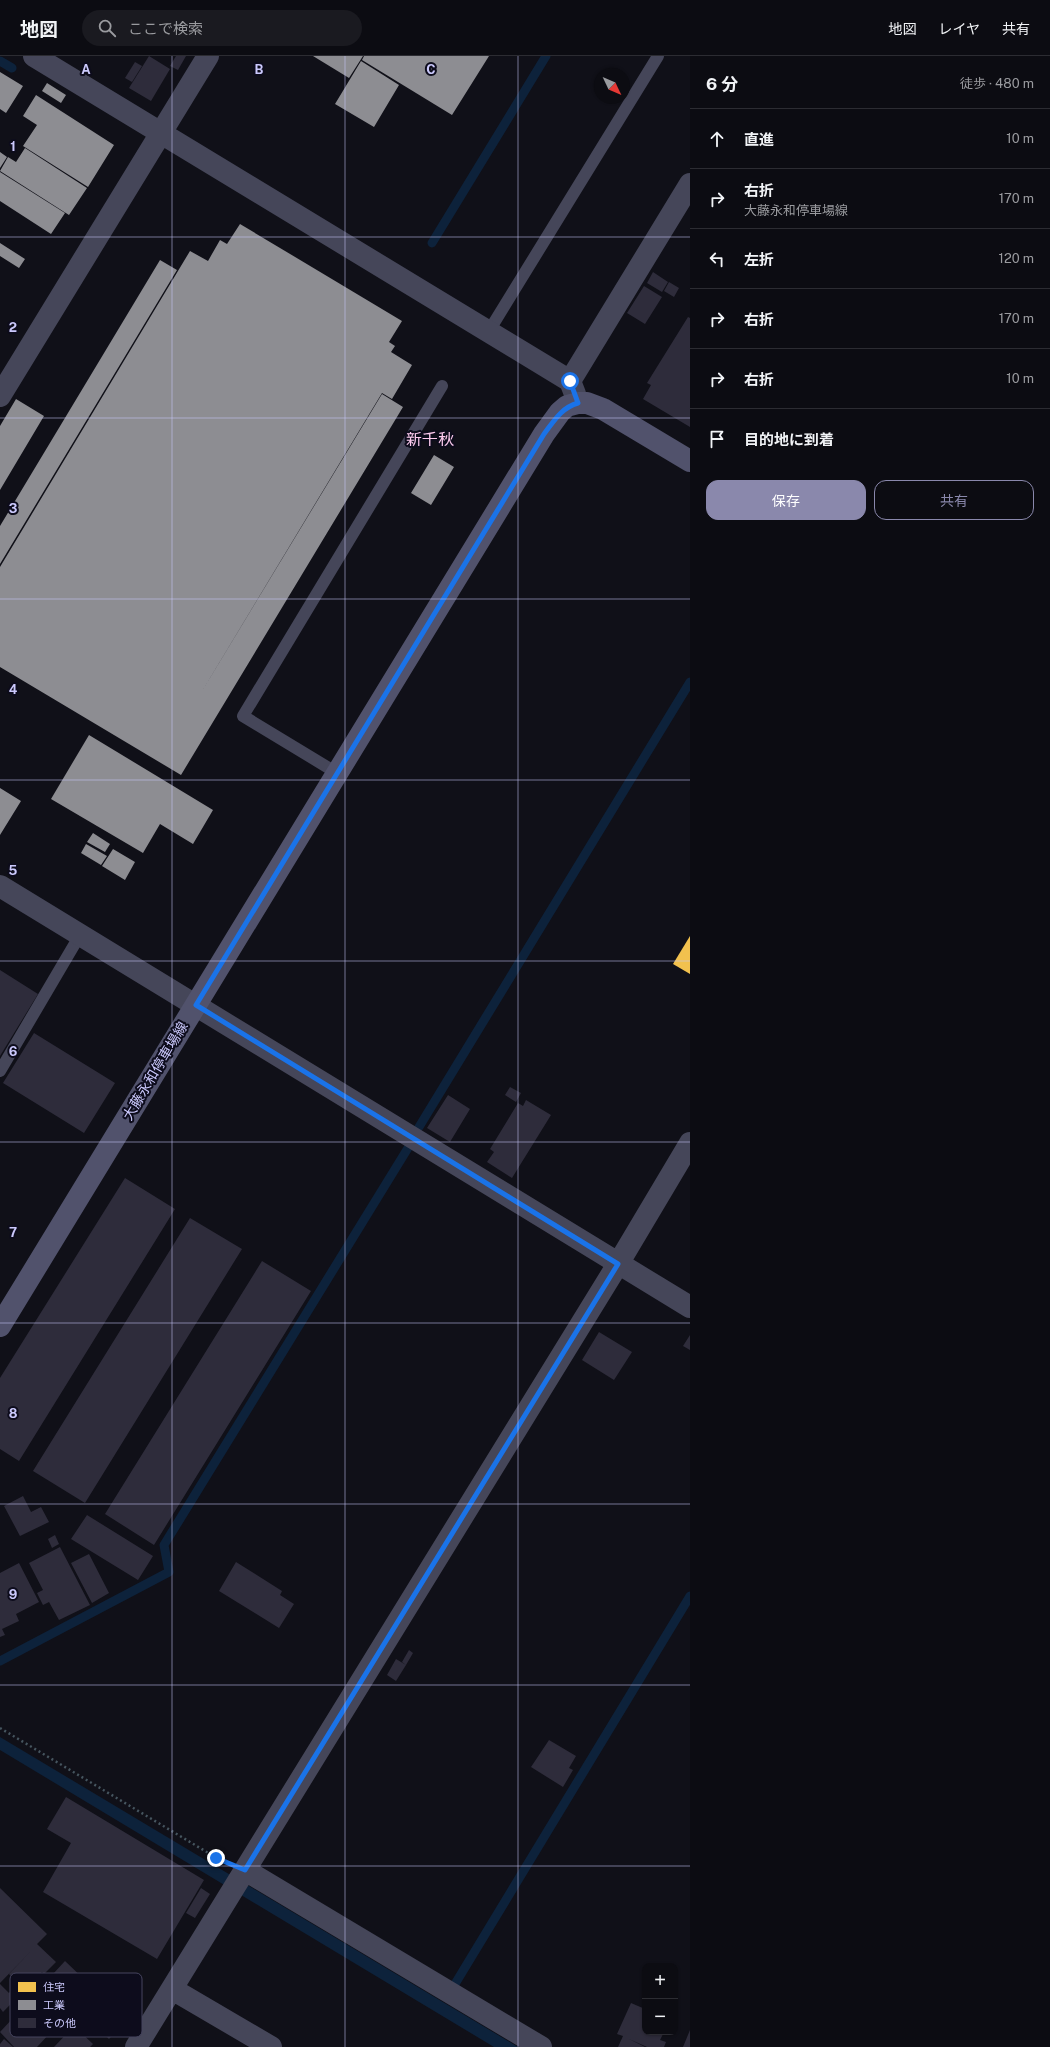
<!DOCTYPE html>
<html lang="ja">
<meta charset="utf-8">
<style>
:root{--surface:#0c0c12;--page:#1a1a20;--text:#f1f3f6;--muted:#9a9b9f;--line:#2c2c32;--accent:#8a88ac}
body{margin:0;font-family:"Public Sans","Noto Sans JP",sans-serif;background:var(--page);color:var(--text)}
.controls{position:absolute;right:12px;bottom:12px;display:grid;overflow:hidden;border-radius:8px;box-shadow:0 1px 3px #0004}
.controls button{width:36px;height:36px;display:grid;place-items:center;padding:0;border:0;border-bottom:1px solid var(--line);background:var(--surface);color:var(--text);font:20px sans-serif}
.compass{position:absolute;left:594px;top:12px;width:36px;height:36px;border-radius:50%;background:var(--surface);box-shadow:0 1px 3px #0004;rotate:134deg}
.stop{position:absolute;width:12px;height:12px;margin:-9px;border:3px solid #1a73e8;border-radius:50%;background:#fff}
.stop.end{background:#1a73e8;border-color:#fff;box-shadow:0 1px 4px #0008}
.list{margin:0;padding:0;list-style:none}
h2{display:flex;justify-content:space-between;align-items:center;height:52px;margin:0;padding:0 16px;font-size:17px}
h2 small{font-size:13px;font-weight:400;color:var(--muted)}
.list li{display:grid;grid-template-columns:26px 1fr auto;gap:12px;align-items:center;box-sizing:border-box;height:60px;padding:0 16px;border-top:1px solid var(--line)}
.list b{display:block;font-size:15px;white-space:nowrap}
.list p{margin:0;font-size:13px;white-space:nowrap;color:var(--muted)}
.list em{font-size:13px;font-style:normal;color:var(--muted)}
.actions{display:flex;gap:8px;padding:12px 16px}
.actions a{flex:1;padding:9px 0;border:1px solid var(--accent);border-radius:12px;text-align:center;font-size:14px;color:var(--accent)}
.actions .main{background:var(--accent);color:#fff}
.icon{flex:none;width:22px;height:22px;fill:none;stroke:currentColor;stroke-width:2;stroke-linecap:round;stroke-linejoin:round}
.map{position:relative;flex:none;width:690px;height:1991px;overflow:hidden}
header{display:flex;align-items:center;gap:24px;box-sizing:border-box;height:56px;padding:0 20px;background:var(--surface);border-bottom:1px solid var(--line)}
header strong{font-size:19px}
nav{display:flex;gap:22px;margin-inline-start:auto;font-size:14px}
.search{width:280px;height:36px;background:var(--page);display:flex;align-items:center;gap:10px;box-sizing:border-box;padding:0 14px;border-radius:22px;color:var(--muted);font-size:15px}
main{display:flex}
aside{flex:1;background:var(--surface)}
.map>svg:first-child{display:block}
.water{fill:#0d223b}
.homes{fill:#f2c14e}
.industry{fill:#8d8d92}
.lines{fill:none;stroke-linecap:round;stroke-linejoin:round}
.stream{stroke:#0d223b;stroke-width:9}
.building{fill:#2e2c3b}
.path{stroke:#46555f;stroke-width:2.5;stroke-dasharray:2 3;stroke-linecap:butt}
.service{stroke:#454659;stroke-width:12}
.minor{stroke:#454659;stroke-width:22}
.secondary{stroke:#51526c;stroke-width:22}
.route{stroke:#1a73e8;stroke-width:5}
.grid{fill:none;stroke:#cbc9fc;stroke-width:1;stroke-opacity:0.55}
.labels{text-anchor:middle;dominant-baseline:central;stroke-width:4;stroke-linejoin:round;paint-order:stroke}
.street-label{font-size:14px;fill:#cbc9fc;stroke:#0d0c1c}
.quarter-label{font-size:16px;fill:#fdcbef;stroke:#0d0c1c}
.key{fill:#0d0c1c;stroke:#46455f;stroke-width:1}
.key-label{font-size:11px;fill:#cbc9fc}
.grid-label{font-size:13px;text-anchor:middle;font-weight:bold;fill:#cbc9fc;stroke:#0d0c1c;stroke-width:4;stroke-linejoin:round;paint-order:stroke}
</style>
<header>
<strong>地図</strong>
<div class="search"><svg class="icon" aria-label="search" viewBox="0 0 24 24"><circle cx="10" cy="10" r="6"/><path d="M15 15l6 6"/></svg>ここで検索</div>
<nav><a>地図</a><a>レイヤ</a><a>共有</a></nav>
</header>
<main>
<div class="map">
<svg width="690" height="1991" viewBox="0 0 690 1991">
<rect width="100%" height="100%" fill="#101018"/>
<path class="water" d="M0,1681L518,1991H494L0,1694Z"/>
<path class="homes" d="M690,880V918L673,908Z"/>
<path class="industry" d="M313,0H363L349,22Z
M364,0H489L452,59L362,4Z
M361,5L399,29L374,71L335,48Z
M0,16L23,30L6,57L0,53Z
M47,27L66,39L61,47L42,35Z
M36,39L114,89L88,131L23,90L37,69L23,60Z
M25,92L87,132L69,159L0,115L8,101L16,106Z
M0,96L7,101L0,112Z
M0,116L65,157L51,178L0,145Z
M240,168L402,265L389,286L395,290L391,296L412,309L392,343L382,337L193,650L382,338L403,351L181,719L0,611V511L190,195L208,205L220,184L227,188Z
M0,187L25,203L19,212L0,200Z
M160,204L177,214L0,508V470Z
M16,343L44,360L0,434V370Z
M434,399L454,411L431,449L411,437Z
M89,679L213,754L193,788L160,768L143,797L51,743Z
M0,732L21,745L0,779Z
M93,777L110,788L105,796L87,786Z
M86,788L107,800L101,809L81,797Z
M113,793L135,806L125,824L102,810Z"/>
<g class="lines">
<path class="stream" d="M0,5L12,12
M432,187L546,0
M419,1071L690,626
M0,1605L169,1516L164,1489L408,1092
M455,1928L690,1540"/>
</g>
<path class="building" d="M149,0L170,13L151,45L129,32Z
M176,0H186L178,14L170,10Z
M135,6L142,10L132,26L125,22Z
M653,216L668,226L662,236L647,227Z
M669,226L679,232L674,241L664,235Z
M644,230L662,241L645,268L627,257Z
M688,261L690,262V371L643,343L651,329L647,327Z
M0,914L38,938L0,1000Z
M34,977L115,1027L84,1077L3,1027Z
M510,1031L521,1037L516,1046L505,1039Z
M448,1039L470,1053L450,1086L427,1072Z
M526,1044L551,1059L512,1122L487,1106L494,1096L490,1093L518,1047L523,1050Z
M125,1122L175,1153L19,1405L0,1393V1322Z
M190,1162L242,1193L85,1447L33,1415Z
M262,1205L311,1235L154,1489L105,1458Z
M599,1276L632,1296L614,1324L582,1304Z
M690,1279V1294L683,1290Z
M23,1440L31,1456L41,1451L49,1466L20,1480L4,1450Z
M87,1459L153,1500L138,1524L71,1483Z
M55,1479L59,1488L52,1492L48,1483Z
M60,1491L90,1549L59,1564L49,1546L43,1549L37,1537L43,1534L29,1507Z
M89,1498L109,1537L92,1547L71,1507Z
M236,1506L282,1535L280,1539L294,1548L279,1572L219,1535Z
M19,1507L39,1546L16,1558L19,1565L2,1573L5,1579L0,1581V1517Z
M409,1594L413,1597L406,1609L402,1606Z
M396,1603L406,1609L396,1625L387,1619Z
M549,1684L576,1700L569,1712L573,1714L563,1731L531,1711Z
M66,1741L204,1824L157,1903L43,1836L71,1787L47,1773Z
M0,1832L47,1878L37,1888L56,1906L44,1918L42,1916L3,1956L0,1952V1928L9,1937L18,1927L9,1918L33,1893L0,1927Z
M201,1832L210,1838L195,1862L186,1857Z
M65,1905L108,1946L109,1945L128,1963L109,1983L90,1964L83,1971L41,1931Z
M41,1932L68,1958L37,1991H14L0,1976Z
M631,1947L645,1953V1976H664L660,1984L666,1986L664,1991H647L629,1983L645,1991H618L623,1980L617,1978Z
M74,1970L93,1988L90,1991H54Z
M690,1974V1991H683Z
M4,1983L13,1991H0V1988Z"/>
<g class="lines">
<path class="path" d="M0,1672L220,1804"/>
<path class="service" d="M489,275L658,0
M337,717L243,660L442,330
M0,1015L80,879"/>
<path class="minor" d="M34,0L570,325
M575,338L570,325L690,128
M0,340L208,0
M0,830L690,1251
M245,1814L541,1991
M172,1933L271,1991
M136,1991L618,1208L690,1087"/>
<path class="secondary" d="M0,1270L544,378L560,356L567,350L578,347H587L603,353L690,405"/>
</g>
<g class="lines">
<path class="route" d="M216,1802L245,1814L618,1208L196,949L544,378C554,365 561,352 578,347L570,325"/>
</g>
<path class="grid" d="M172,0V1991M345,0V1991M518,0V1991M0,181H690M0,362H690M0,543H690M0,724H690M0,905H690M0,1086H690M0,1267H690M0,1448H690M0,1629H690M0,1810H690"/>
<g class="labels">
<g class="street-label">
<text transform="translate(155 1015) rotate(-59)">大藤永和停車場線</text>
</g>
<g class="quarter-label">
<text x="430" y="383">新千秋</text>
</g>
</g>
<rect x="10" y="1917" width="132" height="64" rx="6" class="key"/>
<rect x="18" y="1926" width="18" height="10" fill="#f2c14e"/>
<rect x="18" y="1944" width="18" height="10" fill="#8d8d92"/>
<rect x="18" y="1962" width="18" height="10" fill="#2e2c3b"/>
<g class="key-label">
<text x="43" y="1935">住宅</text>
<text x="43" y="1953">工業</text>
<text x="43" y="1971">その他</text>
</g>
<g class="grid-label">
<text x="86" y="18">A</text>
<text x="259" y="18">B</text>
<text x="431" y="18">C</text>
<text x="13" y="95">1</text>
<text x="13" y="276">2</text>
<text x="13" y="457">3</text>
<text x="13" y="638">4</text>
<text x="13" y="819">5</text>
<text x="13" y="1000">6</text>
<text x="13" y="1181">7</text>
<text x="13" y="1362">8</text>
<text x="13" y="1543">9</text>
</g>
</svg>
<div class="controls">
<button>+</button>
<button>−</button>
</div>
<svg class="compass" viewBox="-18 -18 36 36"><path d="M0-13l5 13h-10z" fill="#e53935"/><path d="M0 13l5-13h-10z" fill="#9a9b9f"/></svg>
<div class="stop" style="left:570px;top:325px"></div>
<div class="stop end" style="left:216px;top:1802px"></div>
</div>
<aside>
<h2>6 分<small>徒歩 · 480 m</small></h2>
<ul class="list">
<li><svg class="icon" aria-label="ahead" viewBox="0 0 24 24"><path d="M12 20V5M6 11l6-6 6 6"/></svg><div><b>直進</b></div><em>10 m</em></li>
<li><svg class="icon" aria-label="right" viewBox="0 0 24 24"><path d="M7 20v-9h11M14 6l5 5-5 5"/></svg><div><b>右折</b><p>大藤永和停車場線</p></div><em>170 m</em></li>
<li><svg class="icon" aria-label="left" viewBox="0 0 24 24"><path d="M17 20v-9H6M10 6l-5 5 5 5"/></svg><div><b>左折</b></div><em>120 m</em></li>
<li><svg class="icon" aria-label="right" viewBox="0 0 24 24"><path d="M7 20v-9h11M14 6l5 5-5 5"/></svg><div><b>右折</b></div><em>170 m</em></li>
<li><svg class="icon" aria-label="right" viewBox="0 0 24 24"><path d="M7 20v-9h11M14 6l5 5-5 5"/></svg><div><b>右折</b></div><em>10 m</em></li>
<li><svg class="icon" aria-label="arrive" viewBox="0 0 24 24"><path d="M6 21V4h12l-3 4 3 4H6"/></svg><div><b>目的地に到着</b></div></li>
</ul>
<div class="actions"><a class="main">保存</a><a>共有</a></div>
</aside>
</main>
